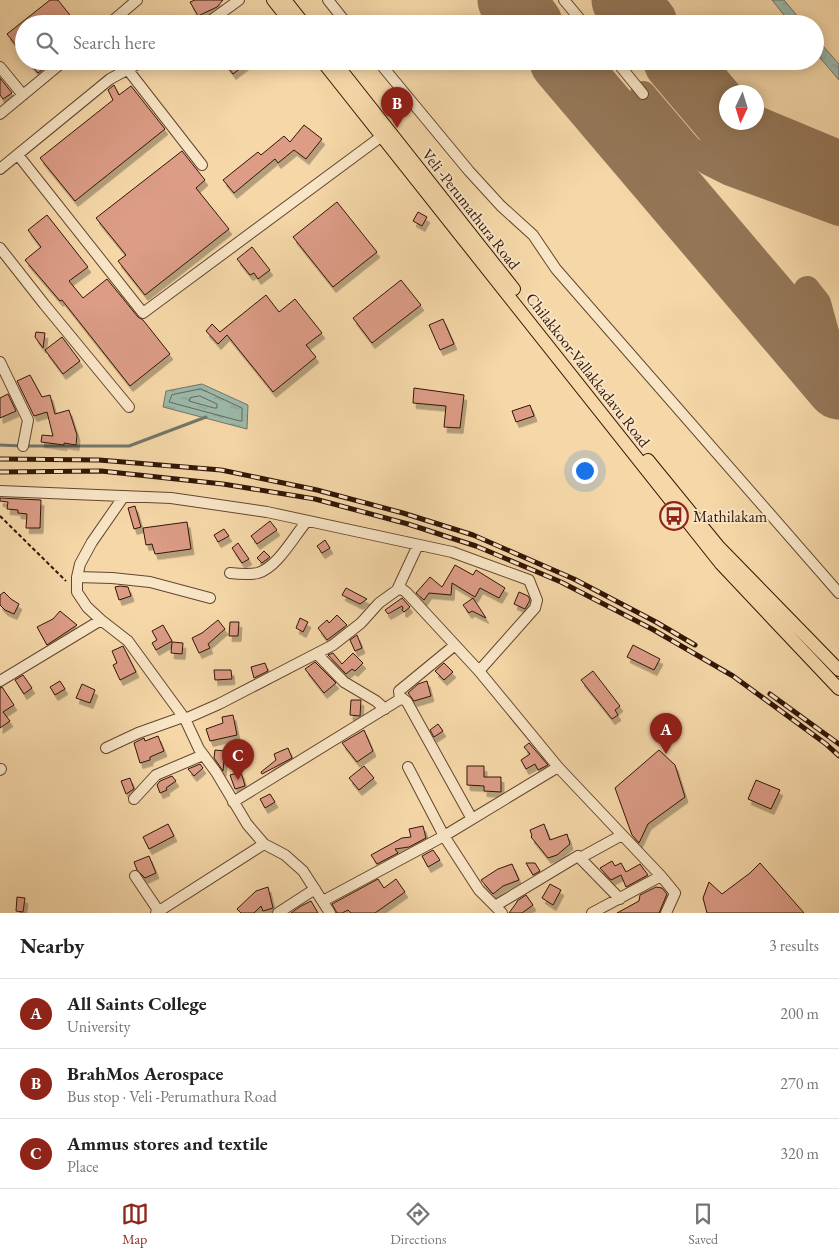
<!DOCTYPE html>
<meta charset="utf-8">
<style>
:root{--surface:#fff;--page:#f6f6f6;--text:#222;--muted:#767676;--line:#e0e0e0;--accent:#8f2418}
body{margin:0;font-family:"EB Garamond",serif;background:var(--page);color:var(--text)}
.compass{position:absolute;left:719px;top:85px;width:45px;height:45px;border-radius:50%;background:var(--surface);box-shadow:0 2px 12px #0003;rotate:184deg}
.you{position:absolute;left:584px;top:470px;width:18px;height:18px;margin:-12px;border:4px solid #fff;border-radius:50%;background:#1a73e8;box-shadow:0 0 0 8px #1a73e833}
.badge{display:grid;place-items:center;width:32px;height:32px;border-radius:50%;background:var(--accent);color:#fff;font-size:16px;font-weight:700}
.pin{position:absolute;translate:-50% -41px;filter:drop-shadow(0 1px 2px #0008)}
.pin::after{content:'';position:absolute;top:26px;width:18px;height:15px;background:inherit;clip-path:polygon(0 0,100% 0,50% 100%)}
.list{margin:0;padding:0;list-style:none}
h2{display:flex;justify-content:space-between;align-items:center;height:65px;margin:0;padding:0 20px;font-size:21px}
h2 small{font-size:16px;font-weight:400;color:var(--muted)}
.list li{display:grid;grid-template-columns:32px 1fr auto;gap:15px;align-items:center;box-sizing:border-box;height:70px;padding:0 20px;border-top:1px solid var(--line)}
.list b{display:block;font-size:19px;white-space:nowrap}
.list p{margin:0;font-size:16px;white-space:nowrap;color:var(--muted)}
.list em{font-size:16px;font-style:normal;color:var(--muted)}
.icon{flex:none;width:28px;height:28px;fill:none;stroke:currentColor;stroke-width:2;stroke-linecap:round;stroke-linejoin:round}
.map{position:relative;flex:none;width:839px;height:913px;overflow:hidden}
.search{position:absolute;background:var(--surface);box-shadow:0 2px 12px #0003;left:15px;right:15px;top:15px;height:55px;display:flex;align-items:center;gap:12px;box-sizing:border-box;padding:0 18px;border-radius:28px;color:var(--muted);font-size:19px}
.sheet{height:275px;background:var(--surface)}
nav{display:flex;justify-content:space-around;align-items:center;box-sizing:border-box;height:70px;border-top:1px solid var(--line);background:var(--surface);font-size:14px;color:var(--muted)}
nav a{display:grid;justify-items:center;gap:2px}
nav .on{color:var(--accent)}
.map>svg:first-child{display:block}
.water{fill:url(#water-ripples);stroke:#727769}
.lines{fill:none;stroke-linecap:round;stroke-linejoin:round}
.shore{stroke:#676758;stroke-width:1}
.stream{stroke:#727769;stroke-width:3}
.taxiway{stroke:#947657;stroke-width:26}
.runway{stroke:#947657;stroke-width:65}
.building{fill:#dc9c86;stroke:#321506;filter:url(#shadow)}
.minor-casing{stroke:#63462e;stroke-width:12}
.major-casing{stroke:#321506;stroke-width:14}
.path{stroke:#321506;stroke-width:2;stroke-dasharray:4 2.5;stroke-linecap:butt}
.minor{stroke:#f8e5c6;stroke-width:10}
.major{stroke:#f5d7a8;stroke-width:12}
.rail-casing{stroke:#321506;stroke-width:5}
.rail{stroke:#f8e5c6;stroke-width:3;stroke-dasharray:9;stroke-linecap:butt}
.labels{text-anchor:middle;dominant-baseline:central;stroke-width:4;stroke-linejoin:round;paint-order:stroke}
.street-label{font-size:16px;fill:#321506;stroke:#f8e5c6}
.poi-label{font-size:16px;fill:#321506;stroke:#f8e5c6;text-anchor:start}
</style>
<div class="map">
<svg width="839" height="913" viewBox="0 0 839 913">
<defs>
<pattern id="water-ripples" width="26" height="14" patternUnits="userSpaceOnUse" patternTransform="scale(1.25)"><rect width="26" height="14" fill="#9cb9ab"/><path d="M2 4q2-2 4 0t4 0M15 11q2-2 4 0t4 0" fill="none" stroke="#879e92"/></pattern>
<filter id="shadow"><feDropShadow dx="3" dy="5.5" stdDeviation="0" flood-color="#0004"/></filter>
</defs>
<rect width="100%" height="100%" fill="#f5d7a8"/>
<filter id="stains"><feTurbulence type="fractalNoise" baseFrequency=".004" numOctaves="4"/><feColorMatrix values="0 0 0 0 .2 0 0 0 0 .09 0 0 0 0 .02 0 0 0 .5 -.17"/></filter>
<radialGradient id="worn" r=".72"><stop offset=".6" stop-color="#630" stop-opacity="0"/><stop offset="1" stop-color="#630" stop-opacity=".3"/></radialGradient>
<path class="water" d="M772,0H784L804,24H791Z
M815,37L839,64V80L815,52Z
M202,384L248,405L247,429L163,407L166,391Z"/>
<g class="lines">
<path class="shore" d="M201,389L242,408V421H240L169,402L172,395Z
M200,396L217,404V408H214L189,401L190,398Z"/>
<path class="stream" d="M0,445L23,446H129L206,417"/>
<path class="taxiway" d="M643,94L689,148L708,162L730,173L839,213
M807,289L818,303L827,336L839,357"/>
<path class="runway" d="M510,0L530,24
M624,0L645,24
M562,61L839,387
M676,61L726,120
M729,122L736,131L839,174"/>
</g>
<path class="building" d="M50,0H58L77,24H24V55L7,34Z
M195,0H223L217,7L198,16L190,2Z
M28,61H53L38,73Z
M223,61H250L233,74Z
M0,78L12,93L3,99L0,95Z
M114,85L119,95L131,86L165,129L75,201L40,158L113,100L108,90Z
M304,125L322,139L306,159L294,150L278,163L275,159L234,193L223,180L258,152L261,155L284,136L290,142Z
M182,151L205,180L196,188L229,229L145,295L118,261L126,255L96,218Z
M337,202L377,252L333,287L293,237Z
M418,212L427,217L422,226L413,221Z
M47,215L88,267L69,281L83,298L107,279L138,317L143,320L170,354L130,386L62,300L60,301L25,260L41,247L28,230Z
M252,247L270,270L258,279L254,273L250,275L237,259Z
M401,280L421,305L372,343L353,318Z
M266,295L279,312L295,299L322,333L306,345L316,357L273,392L227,335L218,344L206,331L212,324L220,332Z
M443,319L454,344L440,350L429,325Z
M36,332L45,333L43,348L35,337Z
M62,337L80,361L63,374L45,350Z
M30,375L42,397L50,395L55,414L69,410L77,435L76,445L64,443V445L41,442L42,435L53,436L47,412L34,416L17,381Z
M414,388L464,395L460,428L444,427L446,406L413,403Z
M8,394L16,411L0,418V398Z
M530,405L534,416L516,422L512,411Z
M0,498L41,500L40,528H26L27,514L18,513V510L7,509L8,502L0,501Z
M135,506L141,527L134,529L128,508Z
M270,521L277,530L257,544L251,536Z
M187,522L191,549L155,554L152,544L146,545L143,528Z
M224,529L229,536L218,542L214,535Z
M325,540L330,548L322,553L317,546Z
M238,543L249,559L242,563L232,548Z
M264,551L270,557L262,563L257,558Z
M455,565L473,575L476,570L505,588L499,598L480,588L475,597L452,583L451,595L429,593L424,600L416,593L430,577L442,587Z
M120,586L128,587L131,596L119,600L115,587Z
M346,588L367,599L360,604L342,595Z
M4,592L11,599L19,604L14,614L5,610L0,605V595Z
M519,592L528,596L530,600L525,609L514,604Z
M402,598L410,607L404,612L402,610L403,608L402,606L388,614L385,610Z
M473,598L486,618L472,611L469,613L463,605Z
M60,611L77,625L47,645L37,627L53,619Z
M337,615L347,625L327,640L318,628L327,620L329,623Z
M300,618L308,622L303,632L296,628Z
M218,620L225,629L208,644L210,648L199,653L192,638L202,633Z
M230,622H239L238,636H229Z
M163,625L172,641L156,650L152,643L157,640L152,631Z
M357,635L362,648L355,651L350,640Z
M172,642L183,643L182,654L171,653Z
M633,645L660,659L654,670L627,657Z
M123,646L136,672L120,680L113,665L117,663L112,651Z
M333,653L342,664L353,653L363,663L355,671L352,669L346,674L328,655Z
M315,662L336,683L324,693L305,669Z
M265,663L268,671L254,678L251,667Z
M444,663L453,672L444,680L435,671Z
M214,670H231L232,679L215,680Z
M593,671L620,706L615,710L618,715L612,719L581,680Z
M23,675L32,688L24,694L15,680Z
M60,681L65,689L55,695L50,687Z
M427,681L431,696L414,701L408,693L418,684Z
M82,684L95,690L90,703L76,698Z
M2,687L14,705L3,712L10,721L0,728V688Z
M351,700H361L360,716L350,715Z
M233,715L237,735L210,741L206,729L223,723L222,717Z
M438,724L443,731L434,737L430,730Z
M364,730L373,751L357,762L342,743Z
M158,736L164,751L150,757V760L140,763L134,743L144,738L145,741Z
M529,743L548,765L538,770L535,764L526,769L521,760L530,754L524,747Z
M288,748L292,758L262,774L261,772L276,760L274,754Z
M215,750L225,751L223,771L214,758Z
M659,750L675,765L685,797L648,824L639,843L632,835L615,788Z
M200,764L203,768L194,776L188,769Z
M364,766L374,778L359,790L349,778Z
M467,766H484V777H501V792L484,791V786L467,785Z
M241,772L245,786L235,789L230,775Z
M172,776L176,781L166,788L167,790L160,793L157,785L160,781Z
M130,778L134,789L126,794L121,781Z
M756,780L780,790L771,809L748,799Z
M270,794L275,802L265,808L260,799Z
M168,824L174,836L149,849L143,837Z
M544,824L550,840L567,834L570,844L557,855L548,858L531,837L532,836L530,830Z
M423,826L426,838L409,847L395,849L398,853L377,864L371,855L402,838L411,837L409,829Z
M433,850L440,860L428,867L422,856Z
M149,856L156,873L145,878L137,870L134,862Z
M612,861L615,866L621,863L626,872L640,864L648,875L626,887L621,875L611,880L600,868Z
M526,863H535L540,871L533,875Z
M760,863L804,913H707L703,898L709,882L722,894L750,873Z
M512,864L519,880L503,886L493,894L481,880L498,869Z
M378,879L384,888L396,879L405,892L375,913H351L348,910L342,913H337L332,904Z
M550,884L561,890L553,905L542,898Z
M268,887L273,908L263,911L261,906L254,913H241L237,909L256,891Z
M656,887L662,888L667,894L659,913H617L639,901L640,895Z
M526,895L533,905L522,913H509L517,902V901Z
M17,897L25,898L23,912L16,911Z
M311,901L318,913H291L301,906Z"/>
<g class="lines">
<defs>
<path id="minor" d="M328,0L347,24
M564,0L584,24
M109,24L137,0
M206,24L239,0
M378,61L469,171L501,206L533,235L556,269L839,593
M616,61L643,94
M0,67L23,95
M128,70L202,165
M0,114L64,61
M18,155L143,313L382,136
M0,169L110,79L143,61
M0,248L44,304L129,407
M0,362L28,420L23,446
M0,491L171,498L267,512L452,552L529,580L537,600L535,608L479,671L558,767L661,876
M124,496L92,542L80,564L77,577V592L87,607L101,620L128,641L163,689L185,719L199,749L216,772L247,824L264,844L285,855L303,871L330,913
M230,573C239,574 249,575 258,573C278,567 294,536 307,521
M77,577L112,578L150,582L210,598
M397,590L418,545
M317,654L344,682L376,701L385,709
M0,681L101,620
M400,699L399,691L455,645
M185,719L219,704L333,645L361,623L379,603L397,590L402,589L407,593L479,671
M106,748L138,733L183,717
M408,767L444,836L479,890L502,913
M0,770L1,769
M134,799L156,775L203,755
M233,802L402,698L407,702L472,819
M580,858L622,835
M135,876L160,913
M323,901L444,836L558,767
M495,906L578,856L620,899
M156,913L264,844
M278,913L315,889
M592,913L661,876L675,893L666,913"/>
<path id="major" d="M273,0L292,24
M285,0L304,24
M322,61L721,564L839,689
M334,61L514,289
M648,460L719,547L839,670"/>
</defs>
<use href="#minor" class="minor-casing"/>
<use href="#major" class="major-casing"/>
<path class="path" d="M0,516L66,581"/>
<use href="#minor" class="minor"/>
<use href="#major" class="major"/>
<defs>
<path id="rail" d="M0,459L99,460L221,470L317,490L403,513L473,535L574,579L656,622L695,645
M0,472L101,471L223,484L315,499L408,524L476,546L561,582L652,629L733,676L826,744L839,756
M770,694L839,744"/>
</defs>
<use href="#rail" class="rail-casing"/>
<use href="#rail" class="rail"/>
</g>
<defs>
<symbol id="bus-ring" viewBox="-11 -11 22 22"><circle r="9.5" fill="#f8e5c6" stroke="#8f2418" stroke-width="1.5"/><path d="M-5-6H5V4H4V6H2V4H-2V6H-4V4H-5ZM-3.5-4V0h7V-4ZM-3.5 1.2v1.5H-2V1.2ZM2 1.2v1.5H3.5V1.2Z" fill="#8f2418"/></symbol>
</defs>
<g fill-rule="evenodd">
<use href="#bus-ring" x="658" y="500" width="32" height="32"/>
</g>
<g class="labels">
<g class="street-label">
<text transform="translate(471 209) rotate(52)">Veli -Perumathura Road</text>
<text transform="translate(588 370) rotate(52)">Chilakkoor-Vallakkadavu Road</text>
</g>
<g class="poi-label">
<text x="693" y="516">Mathilakam</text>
</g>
</g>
<rect width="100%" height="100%" filter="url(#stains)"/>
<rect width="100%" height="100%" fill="url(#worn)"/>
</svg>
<svg class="compass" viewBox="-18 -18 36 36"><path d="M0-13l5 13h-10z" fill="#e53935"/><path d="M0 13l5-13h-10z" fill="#767676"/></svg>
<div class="you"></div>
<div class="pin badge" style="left:666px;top:754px">A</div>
<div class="pin badge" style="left:397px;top:128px">B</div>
<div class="pin badge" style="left:238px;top:780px">C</div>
<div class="search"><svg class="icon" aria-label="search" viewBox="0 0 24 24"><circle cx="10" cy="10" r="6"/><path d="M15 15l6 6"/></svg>Search here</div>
</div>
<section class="sheet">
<h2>Nearby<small>3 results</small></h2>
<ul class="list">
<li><span class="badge">A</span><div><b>All Saints College</b><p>University</p></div><em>200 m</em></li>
<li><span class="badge">B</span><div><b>BrahMos Aerospace</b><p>Bus stop · Veli -Perumathura Road</p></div><em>270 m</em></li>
<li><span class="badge">C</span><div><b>Ammus stores and textile</b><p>Place</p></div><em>320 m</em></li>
</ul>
</section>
<nav>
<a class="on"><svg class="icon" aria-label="map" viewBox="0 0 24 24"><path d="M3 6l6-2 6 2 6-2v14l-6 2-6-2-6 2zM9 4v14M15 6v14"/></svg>Map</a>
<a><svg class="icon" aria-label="directions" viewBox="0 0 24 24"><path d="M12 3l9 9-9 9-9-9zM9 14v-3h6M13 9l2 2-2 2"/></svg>Directions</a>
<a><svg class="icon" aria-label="saved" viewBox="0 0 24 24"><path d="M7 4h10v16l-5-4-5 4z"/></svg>Saved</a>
</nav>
